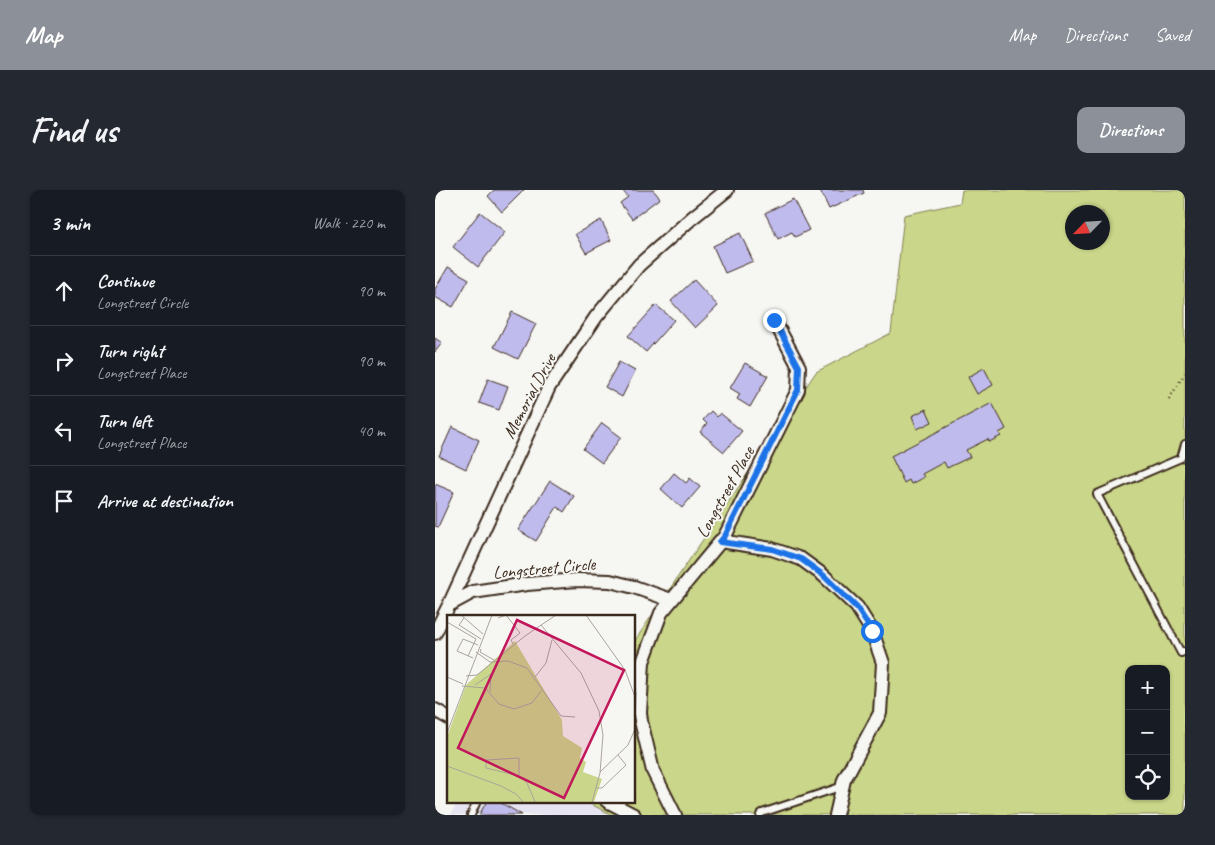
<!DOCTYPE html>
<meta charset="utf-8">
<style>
:root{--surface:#171b24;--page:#242831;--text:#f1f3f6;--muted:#9ea1a6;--line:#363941;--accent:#8c9099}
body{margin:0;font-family:Caveat,sans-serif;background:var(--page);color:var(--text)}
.controls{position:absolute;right:15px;bottom:15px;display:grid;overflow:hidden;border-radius:10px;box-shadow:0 1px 4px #0004}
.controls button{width:45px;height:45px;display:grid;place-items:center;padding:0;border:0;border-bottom:1px solid var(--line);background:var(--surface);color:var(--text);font:25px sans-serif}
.compass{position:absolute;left:630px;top:15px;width:45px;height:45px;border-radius:50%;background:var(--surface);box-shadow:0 1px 4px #0004;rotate:245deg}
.stop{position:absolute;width:15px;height:15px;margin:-11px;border:4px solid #1a73e8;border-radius:50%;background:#fff}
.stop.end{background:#1a73e8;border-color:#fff;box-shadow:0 1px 5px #0008}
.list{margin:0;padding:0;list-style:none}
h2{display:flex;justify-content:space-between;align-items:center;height:65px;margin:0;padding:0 20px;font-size:21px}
h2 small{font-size:16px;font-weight:400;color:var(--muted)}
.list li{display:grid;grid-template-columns:32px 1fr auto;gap:15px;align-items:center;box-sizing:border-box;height:70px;padding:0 20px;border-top:1px solid var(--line)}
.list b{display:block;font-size:19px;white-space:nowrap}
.list p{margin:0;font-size:16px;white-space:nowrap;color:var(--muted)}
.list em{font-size:16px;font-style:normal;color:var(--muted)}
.icon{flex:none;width:28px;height:28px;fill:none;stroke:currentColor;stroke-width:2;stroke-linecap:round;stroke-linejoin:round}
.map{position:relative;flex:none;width:750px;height:625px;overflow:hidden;border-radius:10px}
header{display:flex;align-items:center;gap:30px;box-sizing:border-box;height:70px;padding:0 25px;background:var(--accent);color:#fff}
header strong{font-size:24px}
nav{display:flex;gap:28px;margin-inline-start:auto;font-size:18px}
.intro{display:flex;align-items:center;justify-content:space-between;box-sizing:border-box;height:120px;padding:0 30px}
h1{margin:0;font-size:35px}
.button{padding:12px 22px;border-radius:10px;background:var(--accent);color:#fff;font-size:18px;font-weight:700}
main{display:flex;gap:30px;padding:0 30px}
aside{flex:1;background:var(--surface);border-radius:10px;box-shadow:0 1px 4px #0004}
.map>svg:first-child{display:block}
.built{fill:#e6e4f0}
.green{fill:#cad689;stroke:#828054;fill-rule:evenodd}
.building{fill:#c0bbed;stroke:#3b2a1e}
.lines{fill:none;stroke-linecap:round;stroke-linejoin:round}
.service-casing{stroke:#3b2a1e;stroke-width:10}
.minor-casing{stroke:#3b2a1e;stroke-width:16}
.path{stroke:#3b2a1e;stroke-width:2.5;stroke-dasharray:1 4;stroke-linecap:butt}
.service{stroke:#f6f6f2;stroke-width:6}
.minor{stroke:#f6f6f2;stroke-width:12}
.route{stroke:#1a73e8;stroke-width:6}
.labels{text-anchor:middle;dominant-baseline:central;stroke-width:4;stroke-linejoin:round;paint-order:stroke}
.street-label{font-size:18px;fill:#3b2a1e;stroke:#f6f6f2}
.inset-road{fill:none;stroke:#aba49d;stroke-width:1}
.view{fill:#c2185b;fill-opacity:0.15;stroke:#c2185b;stroke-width:2.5}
.inset-edge{fill:none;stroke:#3b2a1e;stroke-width:2.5}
</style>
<header>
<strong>Map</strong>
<nav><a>Map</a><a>Directions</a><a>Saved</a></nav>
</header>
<div class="intro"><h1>Find us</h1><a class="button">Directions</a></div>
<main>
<aside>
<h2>3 min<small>Walk · 220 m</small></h2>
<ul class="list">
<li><svg class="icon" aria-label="ahead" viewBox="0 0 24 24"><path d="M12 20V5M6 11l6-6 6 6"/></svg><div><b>Continue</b><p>Longstreet Circle</p></div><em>90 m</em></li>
<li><svg class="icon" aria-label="right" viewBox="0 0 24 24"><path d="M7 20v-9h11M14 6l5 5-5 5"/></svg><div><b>Turn right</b><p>Longstreet Place</p></div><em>90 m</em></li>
<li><svg class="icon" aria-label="left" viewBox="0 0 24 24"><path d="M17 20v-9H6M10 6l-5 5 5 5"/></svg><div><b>Turn left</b><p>Longstreet Place</p></div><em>40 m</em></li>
<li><svg class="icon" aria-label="arrive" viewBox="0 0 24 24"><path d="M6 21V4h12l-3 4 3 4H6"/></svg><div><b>Arrive at destination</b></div></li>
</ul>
</aside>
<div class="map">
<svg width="750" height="625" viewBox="0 0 750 625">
<rect width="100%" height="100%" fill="#f6f6f2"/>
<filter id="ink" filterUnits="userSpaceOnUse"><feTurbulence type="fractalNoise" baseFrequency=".02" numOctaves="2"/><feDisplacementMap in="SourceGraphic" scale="10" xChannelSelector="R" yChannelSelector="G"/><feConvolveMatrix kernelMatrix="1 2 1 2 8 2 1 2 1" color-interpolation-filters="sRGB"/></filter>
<g filter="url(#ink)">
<path class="built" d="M22,611H150L177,625H16Z"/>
<path class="green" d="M527,0H750V625H177L150,611H199V452L381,182L456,143L469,25L525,13ZM638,22H668V52H638ZM694,479H731V606H694Z"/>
<path class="building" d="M59,0H89L67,22L53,6Z
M187,0H218L225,8L197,29L185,13L193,7Z
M385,0H428L429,3L394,19Z
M358,9L374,40L360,47L357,42L343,49L330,23Z
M45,22L70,42L43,77L18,57Z
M166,30L176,50L151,63L140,44Z
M305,43L318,71L290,83L278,56Z
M13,77L34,89L18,117L0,107V99Z
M259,90L283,116L260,138L236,111Z
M221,115L239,130L211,162L193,146Z
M77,122L101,134L83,169L59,157Z
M0,148L7,153L0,162Z
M184,172L200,181L187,207L170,197Z
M310,173L333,186L315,217L302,209L305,204L295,198Z
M549,178L558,195L542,204L533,187Z
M53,189L73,196L64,220L44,213Z
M557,213L571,239L564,243L566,246L554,252L553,249L531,260L535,267L512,278L509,272L487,284L489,287L476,294L474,290L469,293L456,266Z
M491,219L497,232L482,239L477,226Z
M276,221L282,227L285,223L307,241L289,262L265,242L272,234L268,230Z
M167,233L186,247L167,273L148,259Z
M17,237L44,250L31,279L4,266Z
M239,283L251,293L255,288L265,297L247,318L226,299Z
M115,291L139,306L129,322L122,317L101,351L83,340Z
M0,294L19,302L3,337L0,336Z
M52,611H63L87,625H44Z"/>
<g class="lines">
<defs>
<path id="service" d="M750,254L746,268L662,304L746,463L750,461
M36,625L42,611
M325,625L327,623L408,596"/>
<path id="minor" d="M285,351L337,359L366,369L388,385L422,417L437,441L448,473L445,523L409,590L401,625
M14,415L38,402L92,394L142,390L175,391L199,397L236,410
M0,443L14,415L114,197L161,127L204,75L257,28L292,0
M0,520L14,528
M172,611L199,625
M240,625L218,581L206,531L205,523L208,472L226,423L290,346L363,200L364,177L339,130"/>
</defs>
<use href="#service" class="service-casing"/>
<use href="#minor" class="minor-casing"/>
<path class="path" d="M734,209L750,183"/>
<use href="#service" class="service"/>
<use href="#minor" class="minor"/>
</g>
</g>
<g class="lines" filter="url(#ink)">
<path class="route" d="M339,130L364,177L363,200L290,346L285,352L337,359L366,369L388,385L422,418L437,441"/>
</g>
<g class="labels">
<g class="street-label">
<text transform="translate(94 206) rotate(-62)">Memorial Drive</text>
<text transform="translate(290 302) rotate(-61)">Longstreet Place</text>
<text transform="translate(109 378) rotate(-5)">Longstreet Circle</text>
</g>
</g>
<g transform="translate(12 425)">
<rect width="188" height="188" fill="#f6f6f2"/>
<path d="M68,26L115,105L116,121L135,133L133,143L139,147L136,157L155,164L147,187H0L1,119L19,70Z" fill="#cad689"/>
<path class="inset-road" d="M14,0L36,19M139,0L178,55L188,82M17,3L12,10L34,24M51,3L59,0L73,18M0,7L29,24L21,41M94,10L134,58L152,96L156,120L153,158L145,187M66,29L64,25L73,18M34,34L33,37L47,45M29,37L43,47L61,46L80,53L114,101L128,102M26,43L10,36L16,24L31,30M19,61L30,60L78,21L109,0M0,62L16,69M88,62L99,48L105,25M28,70L44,59L43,77M15,71L38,73L52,89L67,94L85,88L94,76M0,118L45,0M0,151L54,171L69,179L76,187M153,157L181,130L188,114M72,161V143L39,145V153L72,161L80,168L88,187M149,173H155L179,150L171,140"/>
<path class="view" d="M70,5L177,55L117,183L11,133Z"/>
<rect width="188" height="188" class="inset-edge"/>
</g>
</svg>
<div class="controls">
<button>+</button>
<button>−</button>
<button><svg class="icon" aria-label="locate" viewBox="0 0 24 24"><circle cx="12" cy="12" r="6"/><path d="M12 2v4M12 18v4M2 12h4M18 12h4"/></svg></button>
</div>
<svg class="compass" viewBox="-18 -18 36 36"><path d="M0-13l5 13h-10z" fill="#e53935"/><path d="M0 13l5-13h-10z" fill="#9ea1a6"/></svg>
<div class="stop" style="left:437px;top:441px"></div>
<div class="stop end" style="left:339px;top:130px"></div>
</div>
</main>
